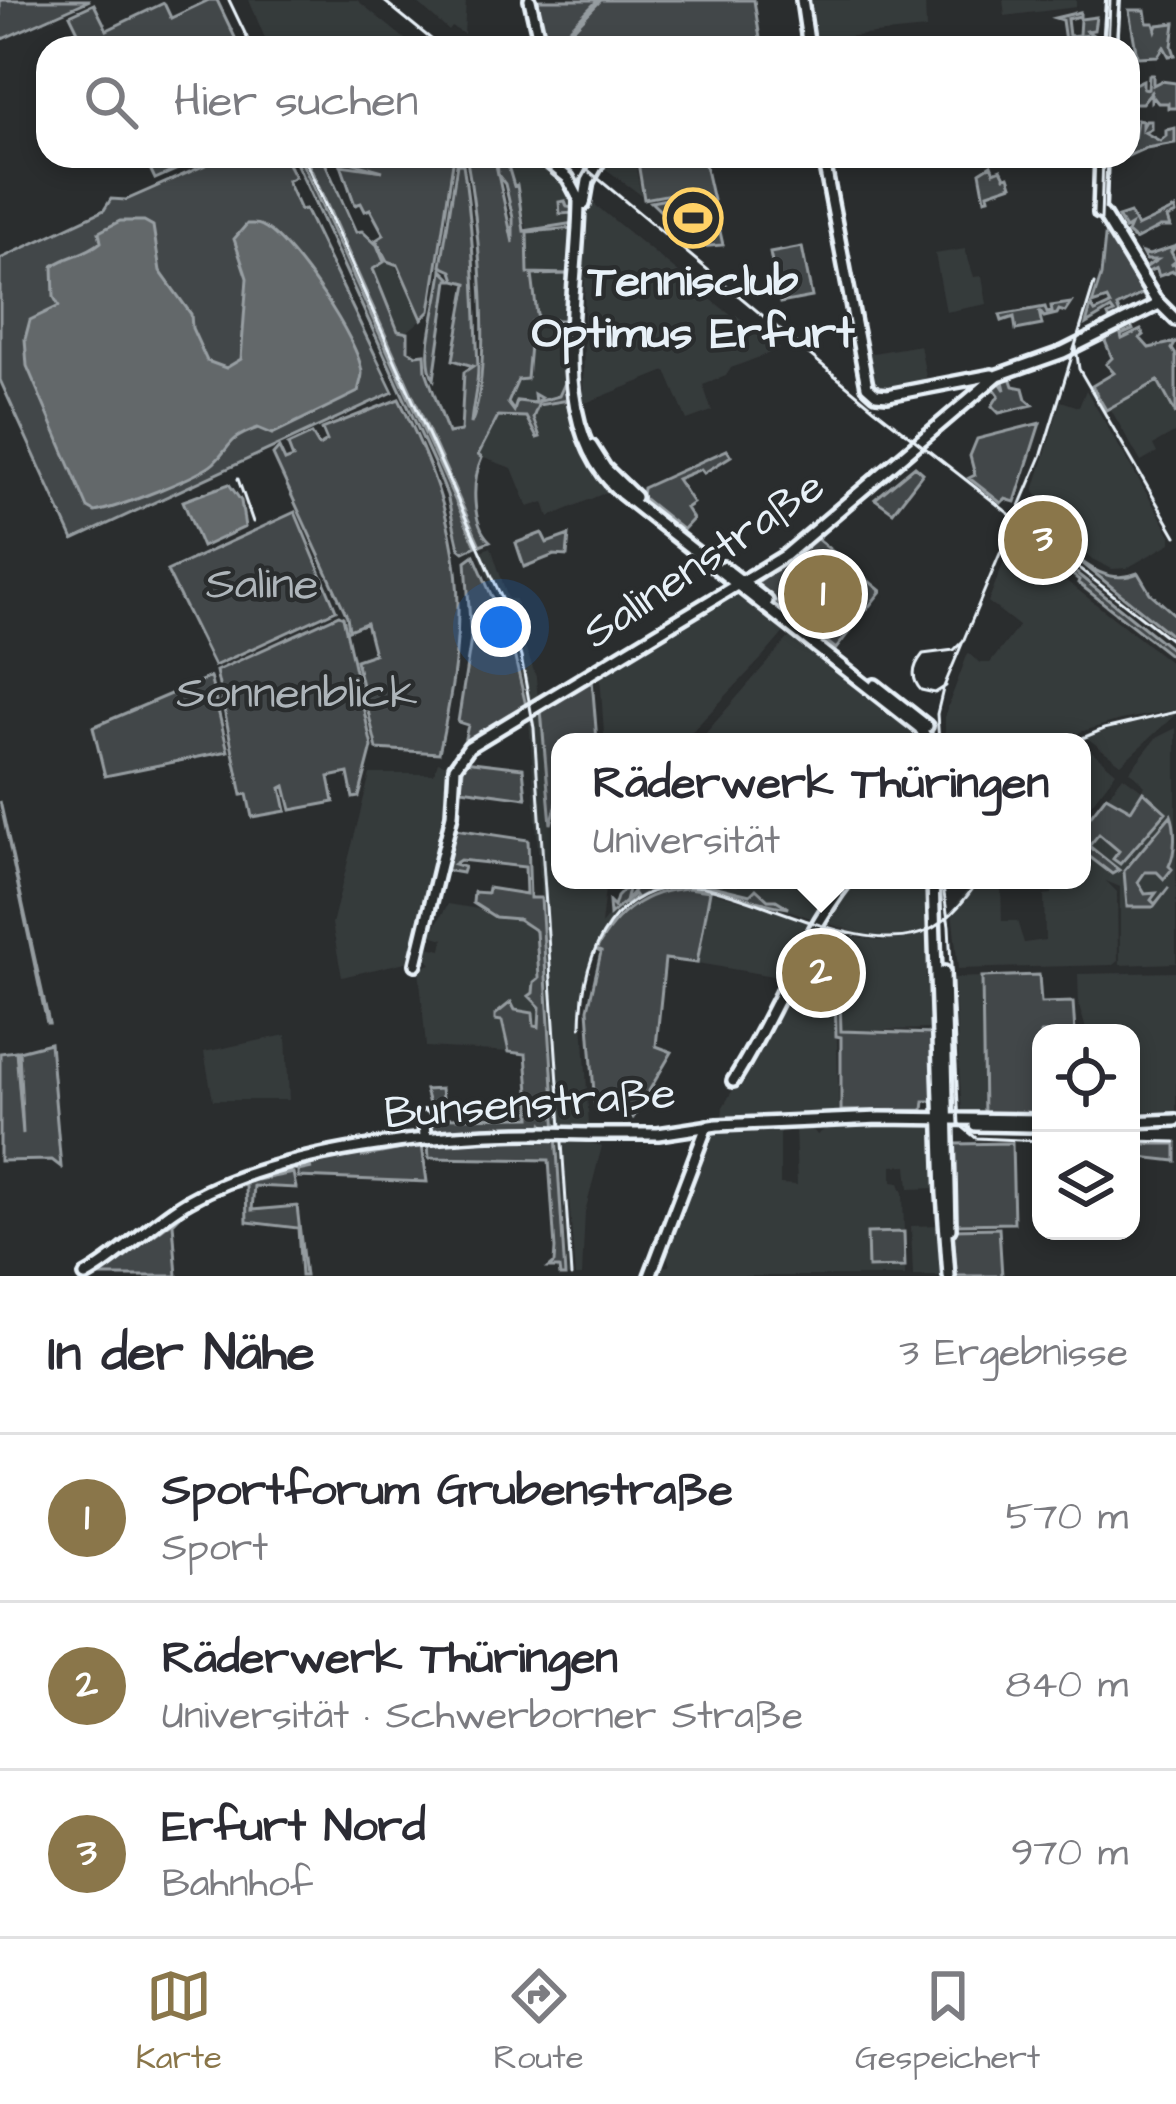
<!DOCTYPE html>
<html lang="de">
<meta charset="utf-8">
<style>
:root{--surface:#fff;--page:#f7f7f7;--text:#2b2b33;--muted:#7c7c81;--line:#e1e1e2;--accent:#8a764a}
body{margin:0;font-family:"Architects Daughter",sans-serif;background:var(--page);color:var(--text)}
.controls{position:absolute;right:36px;bottom:36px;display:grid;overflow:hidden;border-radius:24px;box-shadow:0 6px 18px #0003}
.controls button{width:108px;height:108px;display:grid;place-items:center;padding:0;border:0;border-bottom:3px solid var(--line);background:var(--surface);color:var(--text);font:60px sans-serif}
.you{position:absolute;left:501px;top:627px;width:42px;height:42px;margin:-30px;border:9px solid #fff;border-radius:50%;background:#1a73e8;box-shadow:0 0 0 18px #1a73e833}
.badge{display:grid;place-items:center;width:78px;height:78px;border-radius:50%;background:var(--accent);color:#fff;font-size:39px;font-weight:700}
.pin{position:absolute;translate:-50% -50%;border:6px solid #fff;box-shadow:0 3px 12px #0006}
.popup{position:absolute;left:551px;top:733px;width:540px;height:156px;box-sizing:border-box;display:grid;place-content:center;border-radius:24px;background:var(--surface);filter:drop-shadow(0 3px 9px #0005);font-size:39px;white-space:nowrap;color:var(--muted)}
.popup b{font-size:45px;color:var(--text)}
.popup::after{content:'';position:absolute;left:50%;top:100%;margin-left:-24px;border:24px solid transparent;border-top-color:var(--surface)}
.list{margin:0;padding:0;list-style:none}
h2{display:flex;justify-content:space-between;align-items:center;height:156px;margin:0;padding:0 48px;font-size:51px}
h2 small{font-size:39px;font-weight:400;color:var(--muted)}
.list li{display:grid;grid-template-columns:78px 1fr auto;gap:36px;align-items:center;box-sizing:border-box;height:168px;padding:0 48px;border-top:3px solid var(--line)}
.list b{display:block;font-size:45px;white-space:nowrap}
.list p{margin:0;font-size:39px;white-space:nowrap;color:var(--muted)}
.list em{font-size:39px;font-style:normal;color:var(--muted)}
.icon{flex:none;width:66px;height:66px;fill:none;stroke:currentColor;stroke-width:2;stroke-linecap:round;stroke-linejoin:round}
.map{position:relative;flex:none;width:1176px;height:1276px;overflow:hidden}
.search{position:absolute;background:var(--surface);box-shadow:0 6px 18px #0003;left:36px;right:36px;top:36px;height:132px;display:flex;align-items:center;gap:30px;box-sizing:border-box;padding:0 42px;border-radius:36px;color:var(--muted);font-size:45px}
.sheet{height:660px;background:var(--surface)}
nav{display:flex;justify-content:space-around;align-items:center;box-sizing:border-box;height:168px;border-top:3px solid var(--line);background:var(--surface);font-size:33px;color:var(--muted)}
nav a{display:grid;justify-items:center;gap:6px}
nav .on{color:var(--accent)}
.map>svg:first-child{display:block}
.built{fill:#363a3b}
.green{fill:#424648;stroke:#959ca0;stroke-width:3}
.water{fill:#63686b;stroke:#989fa3;stroke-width:3}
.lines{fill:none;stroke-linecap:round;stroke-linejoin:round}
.secondary-casing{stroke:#e8f1f8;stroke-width:18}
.secondary{stroke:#2a2d2e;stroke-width:9}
.tram{stroke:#e8f1f8;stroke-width:3}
.rail{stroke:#e8f1f8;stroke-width:3}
.secondary-bridge-casing{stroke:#e8f1f8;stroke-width:18;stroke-linecap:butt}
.secondary-bridge{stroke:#2a2d2e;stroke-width:9}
.labels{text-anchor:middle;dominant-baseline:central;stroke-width:9;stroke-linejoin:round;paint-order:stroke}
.poi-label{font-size:45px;font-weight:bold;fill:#e8f1f8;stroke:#2a2d2e}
.street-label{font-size:45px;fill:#e8f1f8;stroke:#2a2d2e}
.park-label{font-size:45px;fill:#aeb5ba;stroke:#2a2d2e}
</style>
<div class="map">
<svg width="1176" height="1276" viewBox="0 0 1176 1276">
<rect width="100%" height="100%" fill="#2a2d2e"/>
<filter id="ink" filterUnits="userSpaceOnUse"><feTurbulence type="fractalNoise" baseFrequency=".00833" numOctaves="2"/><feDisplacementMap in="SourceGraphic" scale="24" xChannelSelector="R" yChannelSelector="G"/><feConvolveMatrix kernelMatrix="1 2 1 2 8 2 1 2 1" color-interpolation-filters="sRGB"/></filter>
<g filter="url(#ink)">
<path class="built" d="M249,0H357L416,48H269Z
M414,0H466L464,34L452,27L449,31Z
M810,0H925L926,29L813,40Z
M1003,0H1076V7L1005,16Z
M299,156H305L480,545L476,546Z
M505,156H530L563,183L574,206L568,316L572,426L582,454L607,492L549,517L544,502L528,507L512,468L478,456L498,416L527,275V231L517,186H514Z
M606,156H634L641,195L603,167Z
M594,204L733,317L736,315L780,349L731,368L726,376L703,385L712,411L687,420L666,371L583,404L585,253L588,207Z
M965,249L974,277L982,276L987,304L946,312L935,254Z
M392,259L422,319L407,332L398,331L373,268Z
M920,345L926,377L922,381L879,389L873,385L867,354Z
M1158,380L1176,414V432L1153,445L1157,453L1141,462L1110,408Z
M1086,390L1171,535V543L1127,568L1112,569L1092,559L1075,544L1034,491L1061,401L1079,407Z
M1014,536L1027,550L1176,667V710L1120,720L1080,732L1071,742H945V714L968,653L981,663H990L1019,626L988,602Z
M491,547L508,599H516L524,644L536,677L538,702L528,708L513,639L478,552Z
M738,592L786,630L762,658L682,742H596L604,734L600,674Z
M792,634L920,732L915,742H698Z
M541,710L552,818L560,793V880H606L601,925L620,902L618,880H840L811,918L730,890L688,884L641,896L606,926L591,960L582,1002L590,1143L602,1146L585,1212L582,1276H575L568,1184L572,1276H567L529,718Z
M1176,714L1121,764L1086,737L1117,727Z
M1176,728V963L1120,965V887L1106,881L1117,892L1118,961L1113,965L958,969L952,910L974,880H1001L1002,921H1017L1024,943L1045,940L1044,895L1052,894L1051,880H1082V830L1123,776L1142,790L1145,786L1130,771L1156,738Z
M1082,743L1116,772L1082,816Z
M438,762L453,767L451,811L414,960L342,977L332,924L370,774H434Z
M852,880H930L933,926L919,933L932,930V970L926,971V979H934V1029L841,1031L838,934L881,941L912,938L866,936L821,921Z
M710,891L810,921V925L834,933L839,1117L726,1119L722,1116L723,1107L796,980L697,963Z
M448,904L478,909L496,917L518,918L530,930H536L543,1033L526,1053L426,1047L419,968L431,964L425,957L427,947L442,950L444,939L430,935Z
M1176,972V1111H1131V1033H1087L1079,1005L1078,974Z
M982,977L984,1116L962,1115L954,978Z
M286,1035L289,1100H213L204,1052Z
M857,1125L935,1127L937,1188L909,1189L907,1165L892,1166V1182L899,1183L903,1193L904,1232L868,1233V1267H905V1276H654L657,1267L670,1266L666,1251L693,1170L711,1134L724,1128L780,1127V1184L797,1185L795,1127L812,1128L817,1135L827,1128Z
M940,1225L944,1276H913L911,1226Z"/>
<path class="green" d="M0,0H90L0,40Z
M209,0H217L240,48H86L70,15L94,4L107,30L164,3L171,18Z
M538,0H598L550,48H545L543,42L546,33L542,35Z
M601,0H754L761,45L555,48Z
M1129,10H1145L1147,23H1154L1156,30L1158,25L1175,23L1172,46L1175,55L1169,56L1164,47L1158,56L1137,57Z
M1080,12V16L1067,19L1069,36L1079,35L1080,19L1096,17L1094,30L1087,31L1093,35L1080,36L1079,47L1093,48H1066L1062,20L1055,18Z
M1149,75H1153V85L1161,81L1176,83V108H1168V103H1158L1154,98L1151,101V92L1142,103H1130V77L1134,84L1143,80V88L1148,89Z
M1137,120L1142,121V128L1146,121H1151V129L1144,132L1160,141L1166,136V130L1175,128V143L1146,148L1128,156V126L1132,125L1135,133Z
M144,156H207L155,179Z
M226,156H284L295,177L287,181L300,210L305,209L393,392L73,540L0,380V259L104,210L111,199L126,200Z
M293,156H299L476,546L464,552L459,548L447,495L434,463Z
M305,156H322L356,232L362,231L377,245L384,262L373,269L398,331L408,333V350L416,355L425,354L426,371L448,433L461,431L464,372L473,366L453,360L467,283L455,280L452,271L441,266L457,164H463C474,231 475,301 478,368C478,387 472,406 471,424C494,372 478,215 466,156H494C500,184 507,215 513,243V218L505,184L498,175L497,156H505L514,186L517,185L524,231L574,223V213L560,214L559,202L565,201L567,207L574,208L575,197L574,228L527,232L528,273L570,274L532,275L537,315L540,320H564L568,316V323L532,322L527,379L518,380L508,403L514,411L517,401L535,403L534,394L541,398L537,402L559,396L564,385L568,386L569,400L538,405L533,418L540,437L537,438L526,417L498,416L478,455L482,458C471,482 472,525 490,541L480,545Z
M340,156L344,159L454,156L430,311L422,319L398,265L387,261L376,240L384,235L370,209L365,211L361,203L355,205L341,165L383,171L340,159Z
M637,156H703L723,245L698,247L651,202L683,196L682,192L644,199Z
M991,165L994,172L1001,169L1005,177L1009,176L1012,185L988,193L989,198L985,199L980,172Z
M1175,209L1176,214L1167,218L1170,227H1160L1135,240L1127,233L1130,226L1125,229L1118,217L1130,213L1137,227Z
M1106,227L1150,305L1142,294L1117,307L1122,320L1112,325L1108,316L1114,313L1111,309L1086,324L1091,306L1095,312L1110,305L1107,299L1092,304L1101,276Z
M1176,246L1171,252L1176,261L1171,265L1176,264V273L1173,271L1159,276L1156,268L1144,274L1142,270L1157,260H1146L1142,253L1149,255Z
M802,247L812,297L780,303L770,253Z
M442,270L452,280H448L434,379C419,356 440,300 442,270Z
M1071,303L1065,312L1059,310L1057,314L1044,317L1039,311L1042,325L1016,330L1014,317L1002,321L1000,315L1045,307L1047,313L1052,312L1051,306Z
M1131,325L1133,330L1121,335L1122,339L1141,330L1144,335L1140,338L1149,348L1176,342L1172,349L1176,355V414L1158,381L1106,410L1092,386L1114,373L1106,364L1112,358L1103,336Z
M1009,374L1013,386L1023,388L1026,399L1033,405L999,413L992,406L999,395L991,384L997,378L1005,390L1003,381Z
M399,399C466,531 471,610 439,753L377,749L356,660L374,654L366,623L349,630L347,616L273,455L279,448L285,461L293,458L288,445L312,434L319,446L327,441L322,429Z
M1040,423L1015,502L1005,499L1001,503L969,478L975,475L970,456L977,439Z
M727,450L731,456L704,473L701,469L677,479L693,503L686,508L693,519L683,530L642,497L643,488Z
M915,466L923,473L893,512L875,499Z
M295,512L336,610L214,666L167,571Z
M542,533L547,543L569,535L567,556L554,555L524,567L516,543Z
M1050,537C1077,556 1102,588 1138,573L1150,593L1176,616V639Z
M816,538L881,591L836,649L755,584Z
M474,555L511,641L527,710L463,747L468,725L458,722L471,639L466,561Z
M1060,560L1176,653V660L1078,583L1079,580L1060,565Z
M339,615L343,617L372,747L359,797L353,798L348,773L329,777L334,802L291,810L285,786L281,788L286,811L252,817L247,794L242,795L216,671Z
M210,677L228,751L105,776L93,727Z
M592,679L597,741L560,742V793L551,824L541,710Z
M464,761L523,768L526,798L461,789Z
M1143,791L1166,812L1120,864L1113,859L1119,851L1099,834L1089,846L1119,870L1112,874L1082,851V827L1106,796L1131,810Z
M0,801L49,1023H47Z
M1171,815C1176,828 1176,852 1169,866L1172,869L1164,879L1157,872H1145L1138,882L1145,894L1156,893L1151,900L1155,904L1169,887L1154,907H1127L1124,871Z
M455,829L528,840L530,898H541L565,1276H560L559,1268H548L554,1263L555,1249L549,1160L429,1158L428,1144L435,1142L549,1137L543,1124L541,1130L435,1133L428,1126L427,1112L431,1111L425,1090L441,1089L444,1118L531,1117L526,1054L509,1052L502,1021L495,1020V1015L511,1002L515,1010L533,1013L534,1026L539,1027L540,1007L529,996L533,993L534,982L539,978L536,931L518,919L495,917L473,903L474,892L487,893L488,888L526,894L525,867L460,860L454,864L464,867L462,873L445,870Z
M642,880H680L671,884C686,882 720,884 730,880L738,884L696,882L750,895L756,889L768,900H776L789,908C728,900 688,861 625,906L636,897L634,894L610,915L609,902L614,907L617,897L629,885L625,902Z
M688,888L710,891L697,963L665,959L656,1046L672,1052L633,1118L623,1112L595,1107L588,1009L601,952L596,950C616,913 644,891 688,888Z
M820,927L838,934L841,1031L934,1034L936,1101H924L923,1110L841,1111V1037L836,1036L834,934Z
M1039,975L1041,1003L1073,1002L1075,1033H1041V1117L984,1116L982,977Z
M50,1043L61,1167L52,1160L0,1161V1053L16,1051L23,1134L19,1051Z
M1012,1143L1014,1223L955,1224V1144Z
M410,1144L361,1157L422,1145L427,1182L298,1177V1171L312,1168L299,1169L306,1164Z
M1131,1144H1176V1161L1131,1156Z
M284,1169L292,1171L257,1180L293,1173L296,1188L254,1186L252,1210L297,1206L305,1276H301L298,1228L247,1222L246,1185L227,1189L184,1211L92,1276C155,1228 205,1189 284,1169Z
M181,1215L173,1223L177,1276H99Z
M999,1228L1002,1276H954L953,1229Z
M904,1232L905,1267L868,1268L867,1233Z"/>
<path class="water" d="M120,221H144L153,226L160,271L191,314L192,328L207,361L226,368L241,359L247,278L234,239L247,224C256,224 258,223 266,228C293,244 360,341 362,373C362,379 359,385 358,392L272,434L258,428C227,439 233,444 214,463C199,477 116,508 95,512L88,508L27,366L25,339L30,320L59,306L54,297L53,266C69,255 85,255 101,242L99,232Z
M229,484L241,501L245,527L202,547L183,501Z"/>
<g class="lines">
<defs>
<path id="secondary" d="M530,0L541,48
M802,0L809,48
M1110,48L1113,0
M541,156L568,178L579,199C579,292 543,425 622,494L920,728L929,742
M823,156L867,386L876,394L888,395L992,375
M1101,156L1099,213L1102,214
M584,204L588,181L602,156
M1103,214L1155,299L1176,320
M591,446L605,468L635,497
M723,567L767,601
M875,685L927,726
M933,880L943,1194L949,1276
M416,964L452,815L455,767L469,747L786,555L998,375L1063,352L1159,304
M944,972L950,1229
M733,1081C775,1016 800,941 847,880
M424,1117L425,1139
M1131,1122L1176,1120
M975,1125L1030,1126
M588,1134H658L717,1125L880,1118L1041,1120
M85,1276C123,1255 152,1221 190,1200C279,1150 440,1132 542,1133
M650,1276L707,1126"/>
</defs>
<use href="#secondary" class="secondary-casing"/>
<use href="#secondary" class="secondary"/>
<path class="tram" d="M1108,48L1110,0
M1101,220L1103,156
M1076,347L1079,369L1176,536
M946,686L935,693L921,690C910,678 913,666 923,654L954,650L964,640
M939,742L937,714L943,689L1042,454L1094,284
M942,880L949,926L959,1124L976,1138L1041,1141
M1131,1141L1176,1142"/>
<path class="rail" d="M229,0L252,48
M383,0L442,48
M303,156L504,603L521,657L534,728L571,1276
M571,156L875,409L1176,644
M238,479L253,522
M1073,742L1104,729L1176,712
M581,1027C582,951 614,877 704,887C768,900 874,962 933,928C953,916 966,898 979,880"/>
<defs>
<path id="secondary-bridge" d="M542,1133L588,1134"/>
</defs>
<use href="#secondary-bridge" class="secondary-bridge-casing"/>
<use href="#secondary-bridge" class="secondary-bridge"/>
</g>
</g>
<defs>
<symbol id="stadium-ring" viewBox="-11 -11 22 22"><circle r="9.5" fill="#2a2d2e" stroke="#ffd166" stroke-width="1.5"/><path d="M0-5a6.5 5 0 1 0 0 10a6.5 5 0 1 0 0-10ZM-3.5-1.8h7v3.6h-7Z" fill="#ffd166"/></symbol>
</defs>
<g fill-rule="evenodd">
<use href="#stadium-ring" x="660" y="185" width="66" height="66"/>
</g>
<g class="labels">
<g class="poi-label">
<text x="693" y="282">Tennisclub<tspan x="693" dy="52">Optimus Erfurt</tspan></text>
</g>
<g class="street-label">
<text transform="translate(704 560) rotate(-34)">Salinenstraße</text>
<text transform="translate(530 1104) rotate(-4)">Bunsenstraße</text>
</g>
<g class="park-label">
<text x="262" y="585">Saline</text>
<text x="297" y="694">Sonnenblick</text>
</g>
</g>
</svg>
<div class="controls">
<button><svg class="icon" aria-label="locate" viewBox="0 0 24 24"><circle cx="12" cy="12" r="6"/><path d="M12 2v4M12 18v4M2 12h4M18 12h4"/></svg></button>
<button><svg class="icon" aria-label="layers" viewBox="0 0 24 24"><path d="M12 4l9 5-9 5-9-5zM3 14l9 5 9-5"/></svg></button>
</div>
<div class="you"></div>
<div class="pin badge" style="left:823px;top:594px">1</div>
<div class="pin badge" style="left:821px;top:973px">2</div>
<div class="popup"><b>Räderwerk Thüringen</b>Universität</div>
<div class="pin badge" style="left:1043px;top:540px">3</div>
<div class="search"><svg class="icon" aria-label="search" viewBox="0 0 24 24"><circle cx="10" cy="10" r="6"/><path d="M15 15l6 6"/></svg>Hier suchen</div>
</div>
<section class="sheet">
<h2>In der Nähe<small>3 Ergebnisse</small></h2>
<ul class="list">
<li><span class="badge">1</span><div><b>Sportforum Grubenstraße</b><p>Sport</p></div><em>570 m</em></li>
<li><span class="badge">2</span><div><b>Räderwerk Thüringen</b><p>Universität · Schwerborner Straße</p></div><em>840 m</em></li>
<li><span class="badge">3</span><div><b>Erfurt Nord</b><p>Bahnhof</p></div><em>970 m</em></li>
</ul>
</section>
<nav>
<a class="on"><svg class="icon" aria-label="map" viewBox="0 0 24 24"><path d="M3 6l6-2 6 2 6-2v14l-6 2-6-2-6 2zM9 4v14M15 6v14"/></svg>Karte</a>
<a><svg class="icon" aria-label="directions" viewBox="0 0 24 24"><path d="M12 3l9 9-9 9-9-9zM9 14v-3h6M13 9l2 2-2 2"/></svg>Route</a>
<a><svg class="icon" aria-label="saved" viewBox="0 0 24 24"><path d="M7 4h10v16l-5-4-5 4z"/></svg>Gespeichert</a>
</nav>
